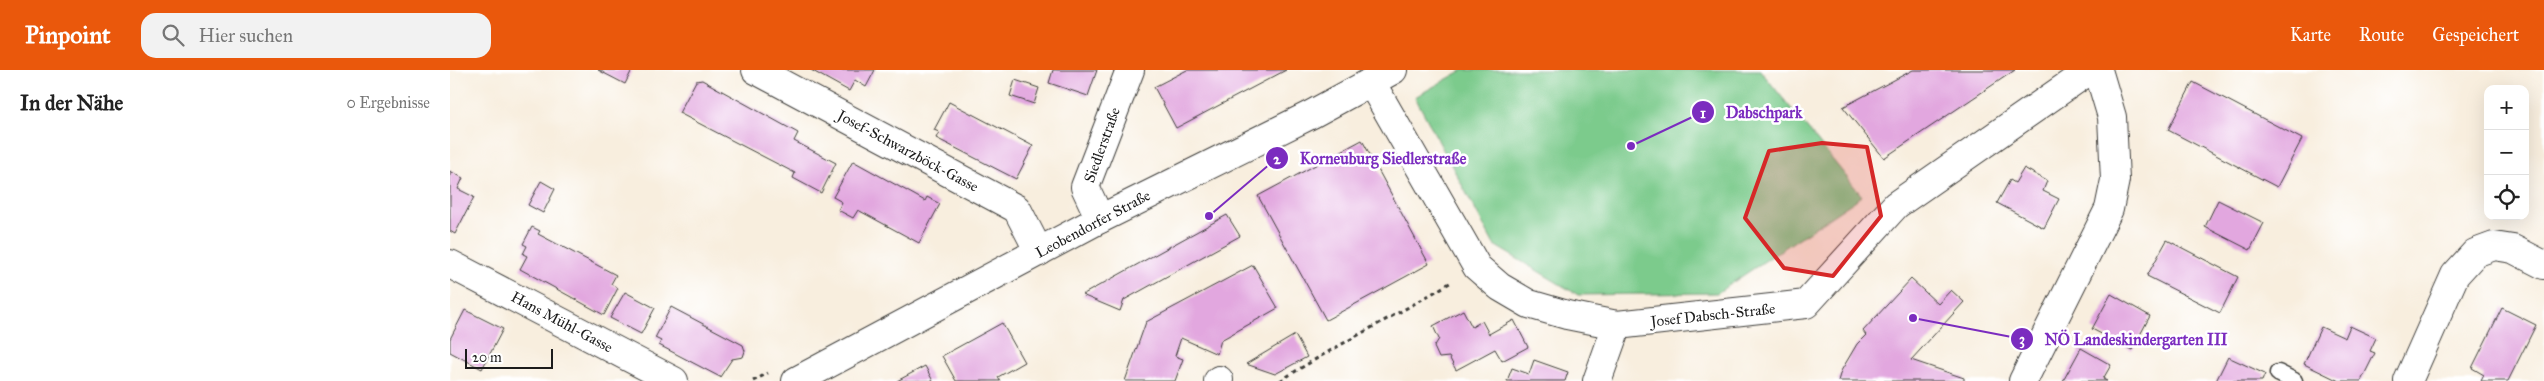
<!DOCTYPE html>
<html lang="de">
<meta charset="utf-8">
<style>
:root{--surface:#fff;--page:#f2f2f2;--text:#222;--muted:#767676;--line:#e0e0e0;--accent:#ea580c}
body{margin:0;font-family:"IM FELL Great Primer",serif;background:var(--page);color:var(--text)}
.controls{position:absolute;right:15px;top:15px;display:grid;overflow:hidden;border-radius:10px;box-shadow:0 5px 20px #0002}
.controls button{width:45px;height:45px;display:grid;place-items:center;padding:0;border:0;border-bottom:1px solid var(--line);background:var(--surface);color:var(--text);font:25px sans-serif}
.scale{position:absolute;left:15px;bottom:12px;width:88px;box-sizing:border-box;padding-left:5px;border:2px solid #1c1c1c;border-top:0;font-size:14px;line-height:18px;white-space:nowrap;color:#1c1c1c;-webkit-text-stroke:4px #fff;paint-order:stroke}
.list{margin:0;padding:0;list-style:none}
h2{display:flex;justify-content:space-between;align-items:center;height:65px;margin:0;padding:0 20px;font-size:21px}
h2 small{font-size:16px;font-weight:400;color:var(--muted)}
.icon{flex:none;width:28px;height:28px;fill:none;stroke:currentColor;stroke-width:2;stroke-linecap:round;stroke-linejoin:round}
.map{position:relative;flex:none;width:2094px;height:311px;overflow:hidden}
header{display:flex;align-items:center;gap:30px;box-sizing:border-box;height:70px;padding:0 25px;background:var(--accent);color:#fff}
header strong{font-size:24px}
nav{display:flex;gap:28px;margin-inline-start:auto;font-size:18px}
.search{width:350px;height:45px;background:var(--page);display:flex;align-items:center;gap:12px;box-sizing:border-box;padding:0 18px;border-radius:15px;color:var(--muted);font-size:19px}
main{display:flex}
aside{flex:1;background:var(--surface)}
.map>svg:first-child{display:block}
.green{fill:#7bcb8c;stroke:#4c7454}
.building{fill:#e2a7df}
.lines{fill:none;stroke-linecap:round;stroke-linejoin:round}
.lane-casing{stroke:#3d3c39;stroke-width:19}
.street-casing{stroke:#3d3c39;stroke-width:30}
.secondary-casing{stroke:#3d3c39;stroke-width:30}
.path{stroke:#3d3c39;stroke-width:3;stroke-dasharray:4 4;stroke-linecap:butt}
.lane{stroke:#fff;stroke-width:16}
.street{stroke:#fff;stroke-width:28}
.secondary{stroke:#fff;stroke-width:28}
.marked{fill:#d62828;fill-opacity:0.2;stroke:#d62828;stroke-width:4;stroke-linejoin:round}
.labels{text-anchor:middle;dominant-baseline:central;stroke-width:5;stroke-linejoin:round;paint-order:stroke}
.street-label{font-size:15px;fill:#1c1c1c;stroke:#fff}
.leader{fill:none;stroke:#7b2cbf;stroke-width:2}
.callout-dot{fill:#7b2cbf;stroke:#fff;stroke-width:2}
.mark-label{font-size:15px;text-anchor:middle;font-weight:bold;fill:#fff}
.callout-label{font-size:16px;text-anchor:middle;font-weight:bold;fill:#7b2cbf;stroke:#fff;stroke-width:5;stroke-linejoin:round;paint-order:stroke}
</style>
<header>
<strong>Pinpoint</strong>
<div class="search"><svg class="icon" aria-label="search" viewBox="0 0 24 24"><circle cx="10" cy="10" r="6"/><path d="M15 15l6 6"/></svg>Hier suchen</div>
<nav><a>Karte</a><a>Route</a><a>Gespeichert</a></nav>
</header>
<main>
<aside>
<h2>In der Nähe<small>0 Ergebnisse</small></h2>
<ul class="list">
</ul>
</aside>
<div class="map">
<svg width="2094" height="311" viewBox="0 0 2094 311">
<rect width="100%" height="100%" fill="#fff"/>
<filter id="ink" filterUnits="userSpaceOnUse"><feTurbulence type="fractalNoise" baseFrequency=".02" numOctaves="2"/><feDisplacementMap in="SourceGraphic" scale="10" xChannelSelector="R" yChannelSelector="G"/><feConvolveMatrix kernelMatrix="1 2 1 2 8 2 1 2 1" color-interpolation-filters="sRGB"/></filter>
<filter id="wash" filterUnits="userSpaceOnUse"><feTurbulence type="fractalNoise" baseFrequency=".0096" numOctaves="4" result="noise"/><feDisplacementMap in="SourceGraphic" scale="20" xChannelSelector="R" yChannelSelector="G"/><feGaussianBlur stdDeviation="1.12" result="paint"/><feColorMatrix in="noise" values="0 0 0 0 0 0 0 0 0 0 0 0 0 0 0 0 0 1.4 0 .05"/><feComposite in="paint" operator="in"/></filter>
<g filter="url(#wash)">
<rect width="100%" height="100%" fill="#f8eede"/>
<path class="green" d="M1013,0H1310L1412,126L1267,223L1128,225L1044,175L965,27Z"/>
<g id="blocks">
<path class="building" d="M148,0H182L175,14Z
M361,0H425L416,17L405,10L399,21Z
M603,0H647L638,26L599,13Z
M737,0H836L726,58L704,17Z
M1463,0H1565L1434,88L1393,37Z
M252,10L348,63L344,71L386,93L371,123L343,108L345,103L229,43L246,11Z
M565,10L589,18L584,34L560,26Z
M1743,12L1852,69L1827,117L1718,60Z
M499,32L583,76L566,109L486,68L489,62L484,60Z
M912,70L979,194L876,250L808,126Z
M403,91L475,131L477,127L490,134L469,173L408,140L403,148L388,140L392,132L383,127Z
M1574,98L1597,111L1593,121L1609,129L1594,158L1547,133L1560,110L1565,113Z
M0,101L13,108L8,119L24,127L5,164L0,161Z
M91,111L105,119L93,143L78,135Z
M1768,130L1814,153L1800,180L1755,157Z
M777,145L790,166L674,230L670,241L632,225Z
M82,157L90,161L88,164L166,205L161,214L168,218L154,245L70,199L77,186L73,184L77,176L73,174Z
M1717,170L1788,207L1770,243L1697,206Z
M803,195L828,238L771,270L767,284L731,268L725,286L733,289L725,311H675L696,252Z
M1461,209L1488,234L1501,220L1514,232L1461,290L1514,308V311H1388L1391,301L1407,274L1416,265L1413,261Z
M175,222L205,238L191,264L160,248Z
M1661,224L1700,246L1682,280L1642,259Z
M221,237L293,275L295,281L293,287L282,289L270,307L209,275L211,271L205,268Z
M2052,238L2086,255L2058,311H2031L2034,305L2022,298Z
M15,240L53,259L32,299L0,282V269Z
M1013,240L1022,257L1032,251L1039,264L1064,250L1078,277L1052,291L1045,279L1006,300L999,287L989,288L984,277L989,269L983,256Z
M552,253L574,292L548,307L550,311H506L492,286Z
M1900,256L1926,268L1920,281L1925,283L1911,311H1889L1854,294L1871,257L1895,268Z
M845,265L857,287L825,304L796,294Z
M1631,278L1661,295L1653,309L1657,311H1613Z
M1778,287L1815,304L1812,311H1766Z
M1084,290L1118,302L1115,311H1057L1062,298L1079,304Z
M475,296L483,311H447Z"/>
</g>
</g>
<g filter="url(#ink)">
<use href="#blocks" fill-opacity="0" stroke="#3d3c39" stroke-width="1"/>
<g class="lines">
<defs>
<path id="lane" d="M1828,303L1844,311"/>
<path id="street" d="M306,0L567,139L589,182
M921,12L1027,197L1050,217L1079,234L1117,245L1167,255L1356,234L1446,135L1640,0
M650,149L635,117L680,0
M0,194L224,311
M768,311L769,310
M1147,311L1167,255
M1573,311L1659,139L1665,110L1662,47L1648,0
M1958,311L2005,205L2025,183L2044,176L2063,179L2094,195"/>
<path id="secondary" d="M346,311L650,149L862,44L943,0"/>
</defs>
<use href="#lane" class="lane-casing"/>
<use href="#street" class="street-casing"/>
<use href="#secondary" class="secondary-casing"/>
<path class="path" d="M303,311L318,303
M830,311C886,275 946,246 1003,211"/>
<use href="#lane" class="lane"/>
<use href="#street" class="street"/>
<use href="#secondary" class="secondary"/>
</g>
</g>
<path class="marked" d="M1372,73L1417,77L1431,146L1383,206L1334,198L1295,148L1319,81Z"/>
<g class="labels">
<g class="street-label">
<text transform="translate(652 75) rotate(-70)">Siedlerstraße</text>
<text transform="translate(458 81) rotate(28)">Josef-Schwarzböck-Gasse</text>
<text transform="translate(643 154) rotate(-28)">Leobendorfer Straße</text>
<text transform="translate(1263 245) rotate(-6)">Josef Dabsch-Straße</text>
<text transform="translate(112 252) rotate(28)">Hans Mühl-Gasse</text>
</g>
</g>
<path class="leader" d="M1181 76L1253 42M759 146L827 88M1463 248L1572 269"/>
<g class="callout-dot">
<circle cx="1181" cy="76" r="5"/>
<circle cx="759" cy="146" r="5"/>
<circle cx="1463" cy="248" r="5"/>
<circle cx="1253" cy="42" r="12"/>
<circle cx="827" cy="88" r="12"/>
<circle cx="1572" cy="269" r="12"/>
</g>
<g class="mark-label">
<text x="1253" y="48">1</text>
<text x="827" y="94">2</text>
<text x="1572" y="274">3</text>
</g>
<g class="callout-label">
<text x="1314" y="48">Dabschpark</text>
<text x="933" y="94">Korneuburg Siedlerstraße</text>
<text x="1686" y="275">NÖ Landeskindergarten III</text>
</g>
</svg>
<div class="controls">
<button>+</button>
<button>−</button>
<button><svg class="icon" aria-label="locate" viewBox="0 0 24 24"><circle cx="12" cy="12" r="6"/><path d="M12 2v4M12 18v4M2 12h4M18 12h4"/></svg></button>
</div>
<div class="scale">20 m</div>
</div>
</main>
